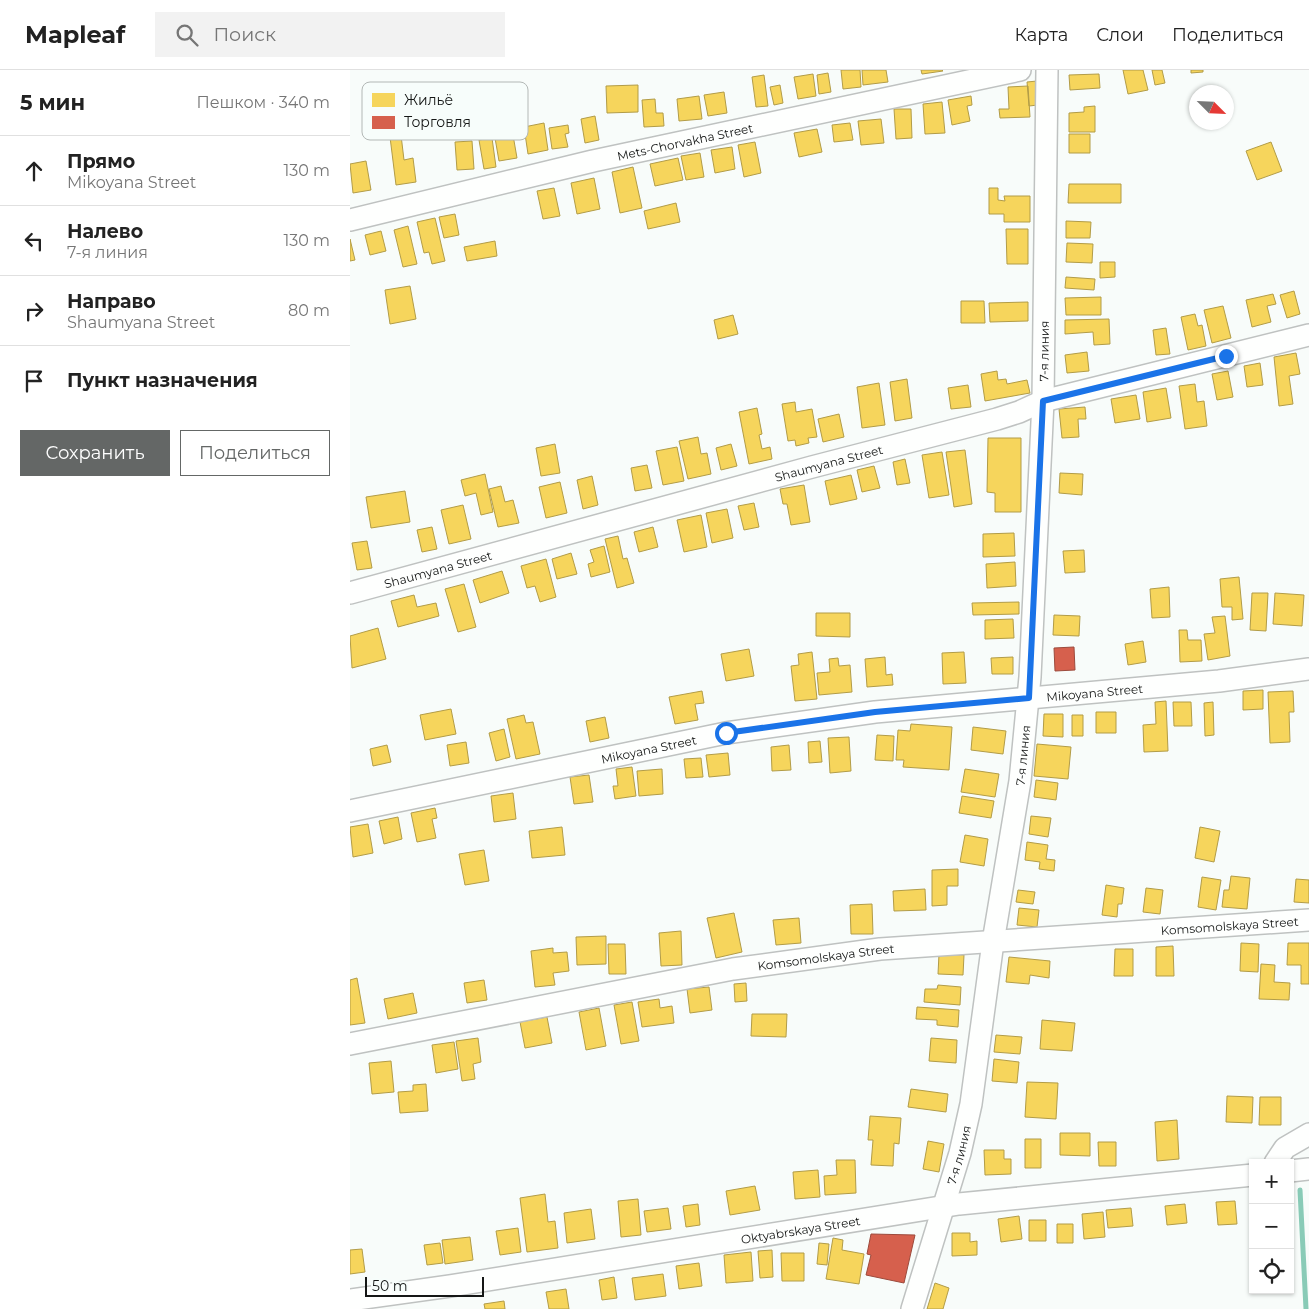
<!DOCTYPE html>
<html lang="ru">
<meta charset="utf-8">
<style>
:root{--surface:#fff;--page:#f2f2f2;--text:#222;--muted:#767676;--line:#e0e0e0;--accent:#646766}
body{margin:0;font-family:Montserrat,sans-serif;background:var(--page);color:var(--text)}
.controls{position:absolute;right:15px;bottom:15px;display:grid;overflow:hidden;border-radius:0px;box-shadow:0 1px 4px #0004}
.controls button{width:45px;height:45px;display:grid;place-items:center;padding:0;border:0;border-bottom:1px solid var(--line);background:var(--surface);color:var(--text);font:25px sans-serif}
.compass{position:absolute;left:839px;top:15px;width:45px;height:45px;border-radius:50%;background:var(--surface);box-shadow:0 1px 4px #0004;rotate:114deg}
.scale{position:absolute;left:15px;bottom:12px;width:119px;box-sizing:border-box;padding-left:5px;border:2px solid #151716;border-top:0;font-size:14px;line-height:18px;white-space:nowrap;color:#151716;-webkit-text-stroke:4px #f7fdfb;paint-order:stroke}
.stop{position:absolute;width:15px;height:15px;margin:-11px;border:4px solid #1a73e8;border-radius:50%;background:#fff}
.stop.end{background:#1a73e8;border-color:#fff;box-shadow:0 1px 5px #0008}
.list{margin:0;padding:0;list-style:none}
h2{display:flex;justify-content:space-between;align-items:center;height:65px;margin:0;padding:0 20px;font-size:21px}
h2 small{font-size:16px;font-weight:400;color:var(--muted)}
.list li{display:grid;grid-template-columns:32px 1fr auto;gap:15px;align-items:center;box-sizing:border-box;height:70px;padding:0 20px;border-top:1px solid var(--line)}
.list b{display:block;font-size:19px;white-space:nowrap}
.list p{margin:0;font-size:16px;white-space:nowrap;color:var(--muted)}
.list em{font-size:16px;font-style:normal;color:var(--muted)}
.actions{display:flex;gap:10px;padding:15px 20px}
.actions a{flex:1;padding:11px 0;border:1px solid var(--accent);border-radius:0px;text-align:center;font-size:18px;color:var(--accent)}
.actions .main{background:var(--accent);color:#fff}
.icon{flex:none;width:28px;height:28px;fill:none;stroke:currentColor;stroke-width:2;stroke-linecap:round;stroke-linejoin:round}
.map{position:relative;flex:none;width:959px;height:1239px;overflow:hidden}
header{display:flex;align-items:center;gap:30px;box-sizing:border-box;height:70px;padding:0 25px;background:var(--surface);border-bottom:1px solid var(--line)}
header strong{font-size:24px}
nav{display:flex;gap:28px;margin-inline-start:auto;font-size:18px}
.search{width:350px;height:45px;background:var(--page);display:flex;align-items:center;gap:12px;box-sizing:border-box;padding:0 18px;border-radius:0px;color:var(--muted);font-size:19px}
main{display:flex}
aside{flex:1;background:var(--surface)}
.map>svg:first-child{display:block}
.homes{fill:#f6d55c;stroke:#b29c47}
.shops{fill:#d6604d;stroke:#9c4a3c}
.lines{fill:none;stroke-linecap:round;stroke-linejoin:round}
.stream{stroke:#89cbb7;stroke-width:5}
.minor-casing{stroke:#bfc2c1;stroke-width:24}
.minor{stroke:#fefffe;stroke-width:21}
.route{stroke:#1a73e8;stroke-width:6}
.labels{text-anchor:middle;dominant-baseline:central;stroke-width:5;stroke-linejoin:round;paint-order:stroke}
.street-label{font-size:12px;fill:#151716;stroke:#f7fdfb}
.key{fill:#f7fdfb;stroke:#b3b8b6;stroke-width:1}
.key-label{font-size:14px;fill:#151716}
</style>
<header>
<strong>Mapleaf</strong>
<div class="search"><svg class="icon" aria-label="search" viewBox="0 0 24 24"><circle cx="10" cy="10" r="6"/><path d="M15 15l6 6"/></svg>Поиск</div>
<nav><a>Карта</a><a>Слои</a><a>Поделиться</a></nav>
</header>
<main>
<aside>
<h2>5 мин<small>Пешком · 340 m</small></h2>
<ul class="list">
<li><svg class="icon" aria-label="ahead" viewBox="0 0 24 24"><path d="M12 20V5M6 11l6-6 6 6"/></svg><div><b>Прямо</b><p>Mikoyana Street</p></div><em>130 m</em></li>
<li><svg class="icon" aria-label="left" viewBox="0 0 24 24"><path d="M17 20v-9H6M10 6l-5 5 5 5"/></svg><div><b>Налево</b><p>7-я линия</p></div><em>130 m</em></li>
<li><svg class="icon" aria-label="right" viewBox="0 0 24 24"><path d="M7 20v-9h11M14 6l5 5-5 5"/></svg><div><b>Направо</b><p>Shaumyana Street</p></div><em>80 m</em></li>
<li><svg class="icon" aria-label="arrive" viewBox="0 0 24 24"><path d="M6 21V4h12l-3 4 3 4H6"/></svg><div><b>Пункт назначения</b></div></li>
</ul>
<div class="actions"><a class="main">Сохранить</a><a>Поделиться</a></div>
</aside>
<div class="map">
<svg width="959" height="1239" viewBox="0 0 959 1239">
<rect width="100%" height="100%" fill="#f8fcfa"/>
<path class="homes" d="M491,0H510L511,17L493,19Z
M512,0H536L538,12L513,15Z
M571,0H592L593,1L572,4Z
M773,0H793L798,20L778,24Z
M802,0H812L815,13L805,15Z
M841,0H853V2L841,3Z
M478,3L481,22L469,24L467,5Z
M463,4L466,26L448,29L444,7Z
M749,4L750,18L720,20L719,5Z
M414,5L418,36L406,37L402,7Z
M687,11L688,35L679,36L677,12Z
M288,15V42L257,43L256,16Z
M430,15L433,33L424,35L420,17Z
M678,16L680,47L650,48L649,39H659L658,17Z
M374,22L377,43L358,46L354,25Z
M349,26L352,49L329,51L327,29Z
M621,26L622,35L617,36L620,51L602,55L598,30Z
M305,29L306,43H313L314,56L294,57L292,30Z
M592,32L595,63L575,64L573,34Z
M745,36V62H719V43L734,42V37Z
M544,39H561L562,68L546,69Z
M245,46L249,70L235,73L231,49Z
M531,49L534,73L511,75L508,51Z
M194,53L198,80L178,84L174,57Z
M500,53L503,70L484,72L482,55Z
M218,55L219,63L215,64L218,77L202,79L199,58Z
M467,59L472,82L449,87L444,63Z
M719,64H740V83H719Z
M51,65L54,90L63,88L66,112L46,115L40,67Z
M163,65L167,88L149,91L145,68Z
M142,68L146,97L134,99L129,70Z
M122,71L124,99L107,100L105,72Z
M405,72L411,103L394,107L388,75Z
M921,72L932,101L907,110L896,81Z
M382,77L385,99L365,103L361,80Z
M350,83L354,107L336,110L331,86Z
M328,88L333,110L305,116L300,94Z
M16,91L21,120L3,123L0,94Z
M283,97L292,138L270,143L262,102Z
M244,108L250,139L227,144L221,113Z
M719,114H771V133H718Z
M204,118L210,146L193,149L187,121Z
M639,118H648V130L655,131L654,126H680V152H654V144H639Z
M326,133L330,152L298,159L294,141Z
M105,144L109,165L94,168L89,147Z
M85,148L95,191L82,194L79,182L74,183L67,152Z
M716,151L741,152L740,168H716Z
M58,156L67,194L53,197L44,160Z
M656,159H678V194H657Z
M31,161L36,181L20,185L15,165Z
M0,169L5,190L0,191Z
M145,171L147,186L117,191L114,177Z
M717,173L743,174L742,193L716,192Z
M750,192H765V207L750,208Z
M716,207L745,209L744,220L715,218Z
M60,216L66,249L40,254L35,220Z
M944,221L950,244L937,248L930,225Z
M923,224L926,234L917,236L921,252L902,257L896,230Z
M751,227V245H716L715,228Z
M611,231H634L635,253H611Z
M678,232V251L640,252L639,233Z
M873,236L881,268L862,273L854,240Z
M845,244L848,256L852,255L856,276L838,280L831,247Z
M383,245L388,264L368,269L364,250Z
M759,249L760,274L744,275L743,262L715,264V250Z
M816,258L820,284L806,285L803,260Z
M737,282L739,301L717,303L715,285Z
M946,283L950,304L939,306L943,334L929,336L924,287Z
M910,293L913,315L897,317L894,296Z
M647,301L648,310L656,309L657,314L677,310L680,323L635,331L631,304Z
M878,301L883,327L867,330L862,304Z
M557,309L562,348L545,351L540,312Z
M529,313L535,355L512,358L507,317Z
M845,314L847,332L854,331L857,356L835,359L829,316Z
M618,315L621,337L601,339L598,318Z
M816,318L821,348L797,352L793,322Z
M786,325L790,349L765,353L761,329Z
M445,332L446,342L462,339L467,367L458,368L459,373L446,376L445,370L438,371L432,334Z
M735,337L736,349H728L729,367L712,368L709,339Z
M407,338L412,364L409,365L412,379L420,377L422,389L399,394L389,342Z
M489,344L494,367L473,372L468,349Z
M348,367L351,384L357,383L361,404L338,409L329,371Z
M638,368H671V442H645V423L637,422Z
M205,374L210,403L191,406L186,378Z
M381,374L387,396L371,400L366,378Z
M327,377L334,411L313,415L306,381Z
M615,380L622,434L604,437L596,382Z
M592,382L599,425L579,428L572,385Z
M555,389L560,413L547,415L543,392Z
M297,395L302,418L285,421L281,398Z
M524,396L530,418L512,422L507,400Z
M710,403L733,404L732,425L709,423Z
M135,404L143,442L131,445L126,423L115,426L111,410Z
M501,405L507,429L480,435L475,411Z
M242,406L248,435L233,439L227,410Z
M210,412L217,443L196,448L189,417Z
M454,415L460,452L441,455L437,434H433L430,419Z
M151,416L155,432L163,430L169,453L148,457L139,419Z
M55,421L60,452L21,458L16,427Z
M404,433L409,457L394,460L388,436Z
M113,435L121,469L99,474L91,440Z
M377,439L383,468L362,473L356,443Z
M351,445L357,477L334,482L327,450Z
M82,457L87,479L72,482L67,460Z
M303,457L308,477L289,482L284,462Z
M664,463L665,486L633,487V464Z
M268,466L273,489L277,488L284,513L267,518L255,469Z
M17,471L22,498L7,500L2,473Z
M254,476L260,502L241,507L238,494L244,492L240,480Z
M734,480L735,502L715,503L713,481Z
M221,483L227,504L207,509L202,489Z
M196,489L206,527L190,532L185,516L177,518L171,496Z
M665,492L666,516L637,518L636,494Z
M152,501L159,523L130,533L123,510Z
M889,507L893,549L882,550V537H872L870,509Z
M114,514L126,557L108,562L95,519Z
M819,517L820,547L802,548L800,519Z
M902,523H918L916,561L900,560Z
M925,523L954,525L952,556L923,554Z
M64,525L67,537L86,533L89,546L48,557L41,531Z
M669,532V544L623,545L622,533Z
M466,543H500V567L466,566Z
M704,545L730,546L729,566L703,565Z
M875,546L880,586L858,590L854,564L865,563L862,547Z
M663,549L664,568L635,569V550Z
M28,558L36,589L2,598L0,566Z
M829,560H837L838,570H851L852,591L830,592Z
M793,571L796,592L778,595L775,574Z
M399,579L404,606L376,611L371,584Z
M462,582L467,629L445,631L441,596L449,595L448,584Z
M614,582L616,613L593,614L592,583Z
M535,587L536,605L542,604L543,615L517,617L515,589Z
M663,587V604H642L641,588Z
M488,588L489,596L500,595L502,622L469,625L467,603L480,602L479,589Z
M913,620V639L893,640V621Z
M352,621L354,633L345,634L348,650L325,654L319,627Z
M943,621L944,642H939L940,672L920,673L918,622Z
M816,631L818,681L794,682L793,655L806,654L805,632Z
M823,632H841L842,656H824Z
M863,632L864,665L855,666L854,633Z
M101,639L106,664L75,670L70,645Z
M746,642H766V663H746Z
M694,644H713V667L693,666Z
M174,645L176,653L183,652L190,684L166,689L157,649Z
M722,645H733V666H722Z
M255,647L259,668L240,672L236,651Z
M561,654L602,657L599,700L553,697L554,690H546L548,660L560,661Z
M623,657L656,661L653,684L621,680Z
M154,659L160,687L146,691L139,663Z
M527,665L544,666L543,691L525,690Z
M499,667L501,701L480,703L478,668Z
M470,671L472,692L459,693L458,672Z
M116,672L119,693L100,696L97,675Z
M687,674L721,677L718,709L684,706Z
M37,675L41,692L23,696L20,679Z
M439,675L441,700L422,701L421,677Z
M378,683L380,705L359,707L356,685Z
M351,688L353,707L336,708L334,689Z
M282,697L286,726L265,729L263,716H268L266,699Z
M312,699L313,724L289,726L287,701Z
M615,699L649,704L645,727L611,722Z
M239,705L243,732L224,734L220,707Z
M686,710L708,713L706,730L684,727Z
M163,723L166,749L144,752L141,726Z
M612,726L644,731L641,748L609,743Z
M85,738L87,748L82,749L86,768L67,772L61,743Z
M681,746L701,748L698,767L679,764Z
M48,747L52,769L34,774L29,751Z
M18,754L23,783L3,787L0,757Z
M212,757L215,785L182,788L179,761Z
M850,757L870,761L864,792L845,788Z
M615,765L638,769L634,796L610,792Z
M677,772L698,775L696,789L705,790L704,801L689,799L690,792L675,790Z
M134,780L139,811L115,815L109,784Z
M608,799V816H597V835L582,836V800Z
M881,806L900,808L897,839L872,837L874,820H879Z
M852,807L871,810L866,840L848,837Z
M946,809L959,810V833L944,832Z
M756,815L774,818L772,834H768L767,847L752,845Z
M796,818L813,820L810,844L793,842Z
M575,819L576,840L544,841L543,821Z
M668,820L685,822L683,834L666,832Z
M522,834L523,864H501L500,835Z
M669,838L689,840L687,857L667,855Z
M384,843L392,882L366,888L357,848Z
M449,848L451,873L426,875L423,850Z
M331,861L332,895L311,896L309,863Z
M256,866V894L227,895L226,867Z
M891,873L909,874L908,902L890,901Z
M938,873H959V914H951V895H937Z
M258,874H275L276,904H259Z
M823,876L824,906H806V877Z
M203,878V883L217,882L219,901L203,903L205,915L185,917L181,881Z
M765,879H783V906H764Z
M589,884L614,885L613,905L588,904Z
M659,887L700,891L699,908L680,905L679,914L656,912Z
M911,894L925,895L924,912L940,913L939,930L909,929Z
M7,908L15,953L0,955V910Z
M134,910L137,930L117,933L114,913Z
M396,913L397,931L385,932L384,914Z
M588,915L611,917L610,935L574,932L575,919H587Z
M359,917L362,940L340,943L337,919Z
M63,923L67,943L38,949L34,929Z
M309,929L310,938L322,936L324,953L292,957L288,932Z
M282,932L289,971L271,974L264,935Z
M567,937L609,940L608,957L587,955V950L566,949Z
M249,938L256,976L236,980L229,942Z
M402,944H437L436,967L401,966Z
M197,947L202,973L175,978L170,952Z
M692,950L725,953L722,981L690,979Z
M646,965L672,967L670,984L644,982Z
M128,968L131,992L123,994L125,1009L112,1011L106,971Z
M581,968L607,970L606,993L579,991Z
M104,972L108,999L86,1003L82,975Z
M644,989L669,992L667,1013L642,1011Z
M41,991L44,1022L22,1024L19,993Z
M677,1012L708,1013L706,1049L675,1047Z
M76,1014L78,1041L50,1043L48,1022L63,1021V1015Z
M561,1019L598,1024L596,1042L558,1037Z
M877,1026L903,1027L902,1053L876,1052Z
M910,1027H931V1055H909Z
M520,1046L551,1048L549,1074L544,1073L543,1096L521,1095L523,1070H518Z
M827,1050L829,1089L807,1091L805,1052Z
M710,1063H740V1086L710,1085Z
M675,1069H691V1098H675Z
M578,1071L594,1074L589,1102L573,1099Z
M748,1072H766V1096H749Z
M634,1080H654V1089H661V1104L635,1105Z
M486,1090H505L506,1123L475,1125L474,1106L487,1105Z
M468,1100L470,1127L445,1129L443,1102Z
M405,1116L410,1140L380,1145L376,1121Z
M195,1124L198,1152L205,1151L208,1178L177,1182L170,1128Z
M288,1129L291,1165L271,1167L268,1131Z
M885,1131L887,1154L868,1155L866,1132Z
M348,1134L350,1155L336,1157L333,1136Z
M835,1134L837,1153L817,1155L815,1136Z
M318,1138L321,1159L297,1162L294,1141Z
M781,1138L783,1156L758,1158L756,1140Z
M241,1139L245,1169L217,1173L214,1143Z
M753,1142L755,1167L734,1169L732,1144Z
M669,1146L672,1169L651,1172L648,1149Z
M679,1150H696V1171H679Z
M707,1154H723V1173H707Z
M168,1158L171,1182L150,1185L146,1161Z
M602,1163H620V1172L627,1171V1185L602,1186Z
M120,1167L123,1190L95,1194L92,1170Z
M483,1168L493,1170L492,1180L514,1184L509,1214L476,1209Z
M90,1173L93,1193L77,1195L74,1175Z
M469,1173L479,1174L477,1195L467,1194Z
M12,1179L15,1202L0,1204V1180Z
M422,1180L423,1207L410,1208L408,1181Z
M401,1182L403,1211L376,1213L374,1185Z
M431,1183H454V1211H432Z
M349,1193L352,1216L329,1219L326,1196Z
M313,1204L316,1226L285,1230L282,1208Z
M264,1207L267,1228L252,1230L249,1210Z
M585,1213L599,1218L593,1239H577Z
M216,1219L219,1239H199L196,1222Z
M154,1231L155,1239H135L134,1234Z"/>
<path class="shops" d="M724,577L725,600L705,601L704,578Z
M521,1164L565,1165L554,1213L516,1205L521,1185L517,1184Z"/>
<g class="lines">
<path class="stream" d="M950,1120L956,1239"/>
<defs>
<g id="minor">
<path id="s1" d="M0,150L243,91L670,0"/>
<path id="s2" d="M0,523L462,397L647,349L669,342L693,331L959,265"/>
<path id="s3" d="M0,741L376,663L525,642L869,611L959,599"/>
<path id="s4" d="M0,974L383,899L530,879L959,850"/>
<path d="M925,1093L935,1078L959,1064"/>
<path d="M940,1101L959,1099"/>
<path id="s5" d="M0,1230L100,1216L609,1134L903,1105"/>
<path id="s6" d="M562,1239L610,1083L621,1034L643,872L670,711L680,607L693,331L697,0"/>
</g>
</defs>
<use href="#minor" class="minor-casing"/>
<use href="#minor" class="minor"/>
</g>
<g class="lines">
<path class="route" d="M376,663L525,642L679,628L693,331L876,286"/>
</g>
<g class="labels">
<g class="street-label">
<text stroke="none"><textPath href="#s1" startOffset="344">Mets-Chorvakha Street</textPath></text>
<text stroke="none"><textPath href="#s6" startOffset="971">7-я линия</textPath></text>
<text stroke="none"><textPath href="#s2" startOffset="496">Shaumyana Street</textPath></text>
<text stroke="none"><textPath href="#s2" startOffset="91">Shaumyana Street</textPath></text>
<text stroke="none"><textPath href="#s3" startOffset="755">Mikoyana Street</textPath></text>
<text stroke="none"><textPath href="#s3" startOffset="305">Mikoyana Street</textPath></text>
<text stroke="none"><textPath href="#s6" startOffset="566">7-я линия</textPath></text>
<text stroke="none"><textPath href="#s4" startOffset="889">Komsomolskaya Street</textPath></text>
<text stroke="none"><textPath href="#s4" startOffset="484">Komsomolskaya Street</textPath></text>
<text stroke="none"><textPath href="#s6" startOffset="161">7-я линия</textPath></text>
<text stroke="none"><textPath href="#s5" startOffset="456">Oktyabrskaya Street</textPath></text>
</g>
</g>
<rect x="12" y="12" width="166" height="58" rx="8" class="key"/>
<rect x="22" y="23" width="23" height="14" fill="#f6d55c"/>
<rect x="22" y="46" width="23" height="13" fill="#d6604d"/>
<g class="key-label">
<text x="54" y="35">Жильё</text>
<text x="54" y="57">Торговля</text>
</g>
</svg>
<div class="controls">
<button>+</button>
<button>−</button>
<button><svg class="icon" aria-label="locate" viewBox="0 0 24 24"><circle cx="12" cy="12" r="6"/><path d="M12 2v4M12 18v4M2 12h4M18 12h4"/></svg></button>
</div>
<svg class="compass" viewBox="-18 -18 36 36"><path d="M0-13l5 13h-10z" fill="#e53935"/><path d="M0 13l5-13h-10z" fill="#767676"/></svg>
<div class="scale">50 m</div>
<div class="stop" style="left:376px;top:663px"></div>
<div class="stop end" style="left:876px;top:286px"></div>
</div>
</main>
